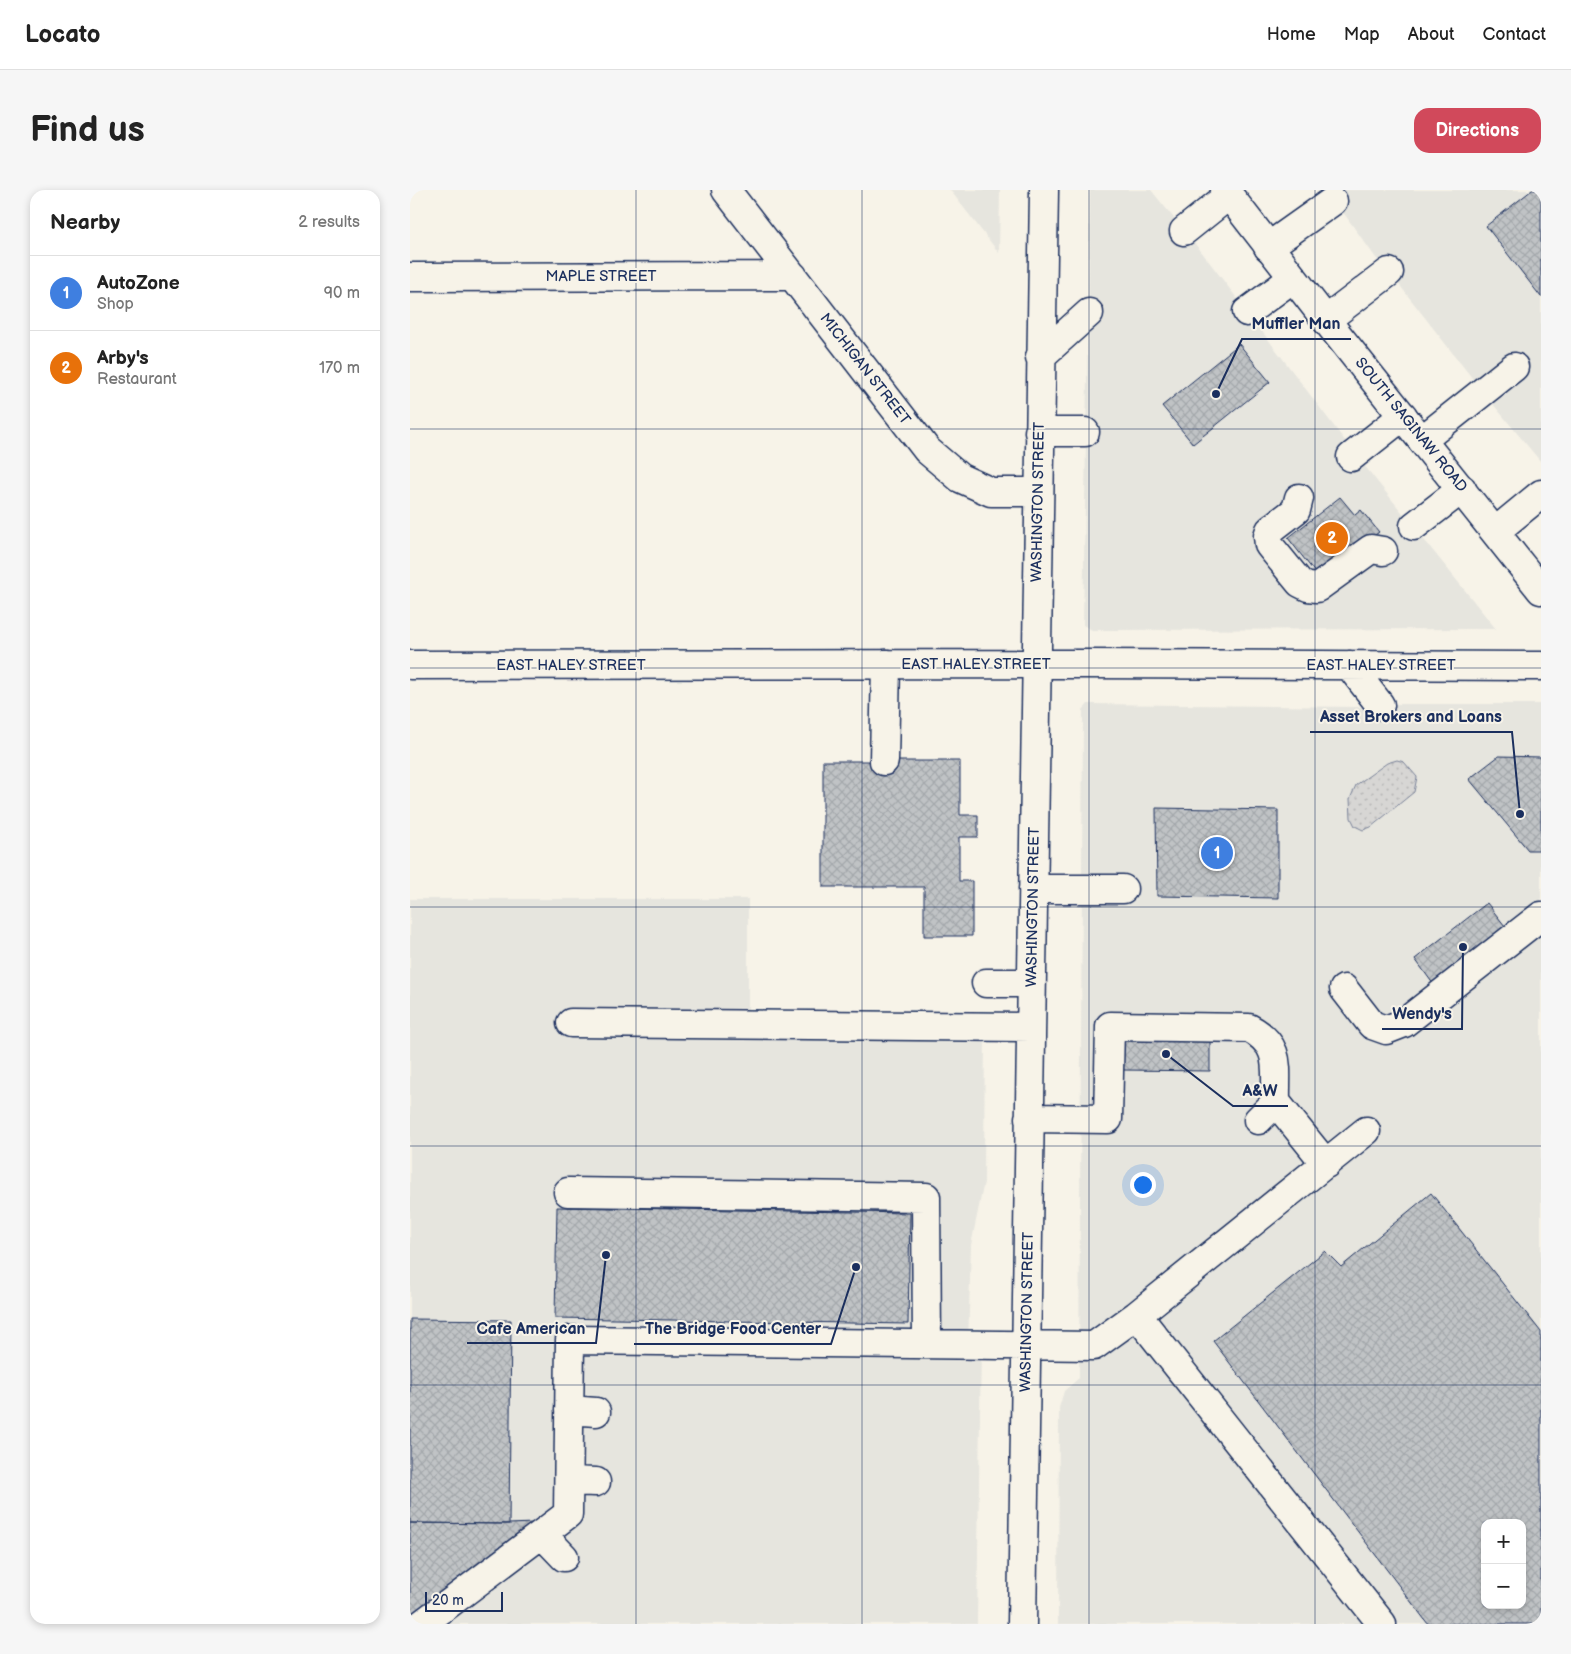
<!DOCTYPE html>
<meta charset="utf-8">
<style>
:root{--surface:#fff;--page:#f6f6f6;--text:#222;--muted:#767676;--line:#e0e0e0;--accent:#d1495b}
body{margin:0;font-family:"Balsamiq Sans",sans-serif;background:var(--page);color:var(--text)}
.controls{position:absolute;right:15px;bottom:15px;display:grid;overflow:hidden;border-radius:10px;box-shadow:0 2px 8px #0003}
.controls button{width:45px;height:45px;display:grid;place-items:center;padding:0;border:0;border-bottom:1px solid var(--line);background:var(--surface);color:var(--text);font:25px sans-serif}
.scale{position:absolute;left:15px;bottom:12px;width:78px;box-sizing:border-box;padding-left:5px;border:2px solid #1b2f5e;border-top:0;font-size:14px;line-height:18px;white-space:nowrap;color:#1b2f5e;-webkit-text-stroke:4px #f7f3e8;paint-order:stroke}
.you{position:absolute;left:732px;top:994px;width:18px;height:18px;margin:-12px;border:4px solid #fff;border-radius:50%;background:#1a73e8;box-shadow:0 0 0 8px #1a73e833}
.badge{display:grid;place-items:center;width:32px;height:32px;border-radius:50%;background:var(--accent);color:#fff;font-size:16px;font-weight:700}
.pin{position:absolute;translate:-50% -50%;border:2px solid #fff;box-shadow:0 1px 5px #0006}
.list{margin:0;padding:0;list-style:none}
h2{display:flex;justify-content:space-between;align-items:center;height:65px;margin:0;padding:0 20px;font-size:21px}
h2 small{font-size:16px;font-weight:400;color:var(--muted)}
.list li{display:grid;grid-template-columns:32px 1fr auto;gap:15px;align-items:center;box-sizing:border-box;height:75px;padding:0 20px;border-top:1px solid var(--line)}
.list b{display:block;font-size:19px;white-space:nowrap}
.list p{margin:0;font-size:16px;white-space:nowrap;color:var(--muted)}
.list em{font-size:16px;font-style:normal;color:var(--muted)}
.map{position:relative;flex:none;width:1131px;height:1434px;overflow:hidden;border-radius:15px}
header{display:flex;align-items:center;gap:30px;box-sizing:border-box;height:70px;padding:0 25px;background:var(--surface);border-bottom:1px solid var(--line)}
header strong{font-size:24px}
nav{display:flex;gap:28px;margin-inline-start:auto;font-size:18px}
.intro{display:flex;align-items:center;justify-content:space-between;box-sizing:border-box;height:120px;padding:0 30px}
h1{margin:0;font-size:35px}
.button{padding:12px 22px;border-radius:15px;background:var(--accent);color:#fff;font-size:18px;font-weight:700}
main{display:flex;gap:30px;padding:0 30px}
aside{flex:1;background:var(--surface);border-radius:15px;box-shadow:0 2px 8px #0003}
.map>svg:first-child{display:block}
.built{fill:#e6e5de;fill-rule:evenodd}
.grass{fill:url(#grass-dots);stroke:#798299}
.building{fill:url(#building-cross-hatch);stroke:#1b2f5e;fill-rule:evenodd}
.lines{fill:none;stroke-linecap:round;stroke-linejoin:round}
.minor-casing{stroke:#1b2f5e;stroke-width:31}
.major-casing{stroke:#1b2f5e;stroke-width:31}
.minor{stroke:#f7f3e8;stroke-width:28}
.major{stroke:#f7f3e8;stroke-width:28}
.grid{fill:none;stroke:#1b2f5e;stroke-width:1;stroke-opacity:0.55}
.labels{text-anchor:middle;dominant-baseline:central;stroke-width:4;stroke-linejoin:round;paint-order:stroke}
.street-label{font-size:15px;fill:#1b2f5e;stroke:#f7f3e8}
.leader{fill:none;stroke:#1b2f5e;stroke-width:2}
.callout-dot{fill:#1b2f5e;stroke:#f7f3e8;stroke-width:2}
.callout-label{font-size:16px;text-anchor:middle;font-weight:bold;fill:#1b2f5e;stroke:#f7f3e8;stroke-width:4;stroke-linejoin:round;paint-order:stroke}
</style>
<header>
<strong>Locato</strong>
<nav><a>Home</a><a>Map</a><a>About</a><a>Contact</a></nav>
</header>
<div class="intro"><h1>Find us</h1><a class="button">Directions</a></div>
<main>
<aside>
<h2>Nearby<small>2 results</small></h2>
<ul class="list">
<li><span class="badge" style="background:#3f7fe0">1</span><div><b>AutoZone</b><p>Shop</p></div><em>90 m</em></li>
<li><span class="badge" style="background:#e8710a">2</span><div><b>Arby's</b><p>Restaurant</p></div><em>170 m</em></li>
</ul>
</aside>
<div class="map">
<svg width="1131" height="1434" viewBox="0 0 1131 1434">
<defs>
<pattern id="grass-dots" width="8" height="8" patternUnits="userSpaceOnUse" patternTransform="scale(1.25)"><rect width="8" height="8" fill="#d7d6d4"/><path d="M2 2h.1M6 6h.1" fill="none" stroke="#b8b8b8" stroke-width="1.8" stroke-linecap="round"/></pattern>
<pattern id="building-cross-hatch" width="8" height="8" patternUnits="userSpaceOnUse" patternTransform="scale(1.25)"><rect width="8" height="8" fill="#c0c3c5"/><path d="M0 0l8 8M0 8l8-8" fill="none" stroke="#a4a8ac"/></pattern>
</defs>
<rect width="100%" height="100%" fill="#f7f3e8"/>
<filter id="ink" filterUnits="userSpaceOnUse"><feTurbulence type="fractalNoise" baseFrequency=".02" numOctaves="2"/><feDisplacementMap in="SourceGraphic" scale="10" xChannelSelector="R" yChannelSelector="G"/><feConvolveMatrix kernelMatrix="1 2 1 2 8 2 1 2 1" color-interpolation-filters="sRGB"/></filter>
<g filter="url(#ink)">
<path class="built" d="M540,0H590L589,63Z
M680,0H741L794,65L945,264L1086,439L682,440L673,435Z
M913,0H1131V272L1073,202L984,88L966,68L935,25Z
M678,514L953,517L984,514H1131V1434H648L649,1218L654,1201L669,1188L673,520ZM1075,1333H1112V1415H1075Z
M0,709H338V823L575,827L574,992L561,1055L558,1155H571L567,1434H0Z"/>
<path class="grass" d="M987,570L994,572L1007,587L1004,602L961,637L953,640L945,636L941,628L940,609L946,595L977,573Z"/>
<path class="building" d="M1122,0H1131V107L1076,36Z
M829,154L860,192L783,254L752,216Z
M930,307L945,325L951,320L969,342L910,389L878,348Z
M1089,566L1131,567V660H1118L1059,589Z
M413,571H550V625H568V647H549V691H562V746H514V697H413Z
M746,618L868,620V708L747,706Z
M1077,713L1102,745L1029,802L1005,769Z
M800,846V881L713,880V847Z
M1021,1003L1131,1142V1434H1018L803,1151L915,1061L931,1077ZM1075,1333H1112V1415H1075Z
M147,1017L500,1023L498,1134L145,1128Z
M0,1129L101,1130L99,1334L0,1333Z
M0,1333L99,1334L123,1333L0,1426Z"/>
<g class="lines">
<defs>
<path id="minor" d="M316,0L517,260L550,288L581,302H628
M774,41L819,5
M858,57L923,11
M0,87L383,86
M837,122L883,88
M916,130L979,82
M630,167L679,123
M629,242H675
M1012,250L1104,177
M941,267L993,226
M889,308L886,320L860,340L858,346L859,355L890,393L898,397L907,398L961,359L973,361
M1004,336L1052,299
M1086,341L1131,304
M0,475L674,474L1131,476
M939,475L970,515
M474,571L476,474
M623,699H713
M576,793H621
M934,799L962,835L976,840L994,833L1131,726
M161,833L620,837
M866,912L916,974
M619,928L698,929L700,836L839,838C873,856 865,878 866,912L848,930
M956,941L727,1125L972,1434
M158,1002L516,1007L517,1154
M159,1220L186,1222
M159,1291L186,1292
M132,1344L154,1367
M12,1434L158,1324L160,1150L684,1156L727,1125
M612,1434L634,0"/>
<path id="major" d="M815,0L916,130L1131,400"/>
</defs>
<use href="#minor" class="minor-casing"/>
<use href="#major" class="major-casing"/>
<use href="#minor" class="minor"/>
<use href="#major" class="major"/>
</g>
</g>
<path class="grid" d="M226,0V1434M452,0V1434M679,0V1434M905,0V1434M0,239H1131M0,478H1131M0,717H1131M0,956H1131M0,1195H1131"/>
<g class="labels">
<g class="street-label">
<text x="191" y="86">MAPLE STREET</text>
<text transform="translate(455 179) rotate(52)">MICHIGAN STREET</text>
<text transform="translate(1001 235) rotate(51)">SOUTH SAGINAW ROAD</text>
<text transform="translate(628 312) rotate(-89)">WASHINGTON STREET</text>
<text x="566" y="474">EAST HALEY STREET</text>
<text x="161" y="475">EAST HALEY STREET</text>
<text x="971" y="475">EAST HALEY STREET</text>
<text transform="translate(623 717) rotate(-89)">WASHINGTON STREET</text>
<text transform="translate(617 1122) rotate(-89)">WASHINGTON STREET</text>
</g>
</g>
<path class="leader" d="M806 204L832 149H941M1110 624L1102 542H900M1053 757L1052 839H972M756 864L823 916H878M196 1065L186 1153H57M446 1077L421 1154H224"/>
<g class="callout-dot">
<circle cx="806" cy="204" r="5"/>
<circle cx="1110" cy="624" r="5"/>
<circle cx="1053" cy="757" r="5"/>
<circle cx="756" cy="864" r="5"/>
<circle cx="196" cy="1065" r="5"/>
<circle cx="446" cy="1077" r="5"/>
</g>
<g class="callout-label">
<text x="886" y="139">Muffler Man</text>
<text x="1001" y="532">Asset Brokers and Loans</text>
<text x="1012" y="829">Wendy's</text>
<text x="850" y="906">A&amp;W</text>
<text x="121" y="1144">Cafe American</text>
<text x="323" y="1144">The Bridge Food Center</text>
</g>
</svg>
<div class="controls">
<button>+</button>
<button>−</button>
</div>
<div class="scale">20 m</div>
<div class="you"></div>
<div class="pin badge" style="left:807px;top:663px;background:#3f7fe0">1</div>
<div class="pin badge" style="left:922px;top:348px;background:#e8710a">2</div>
</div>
</main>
